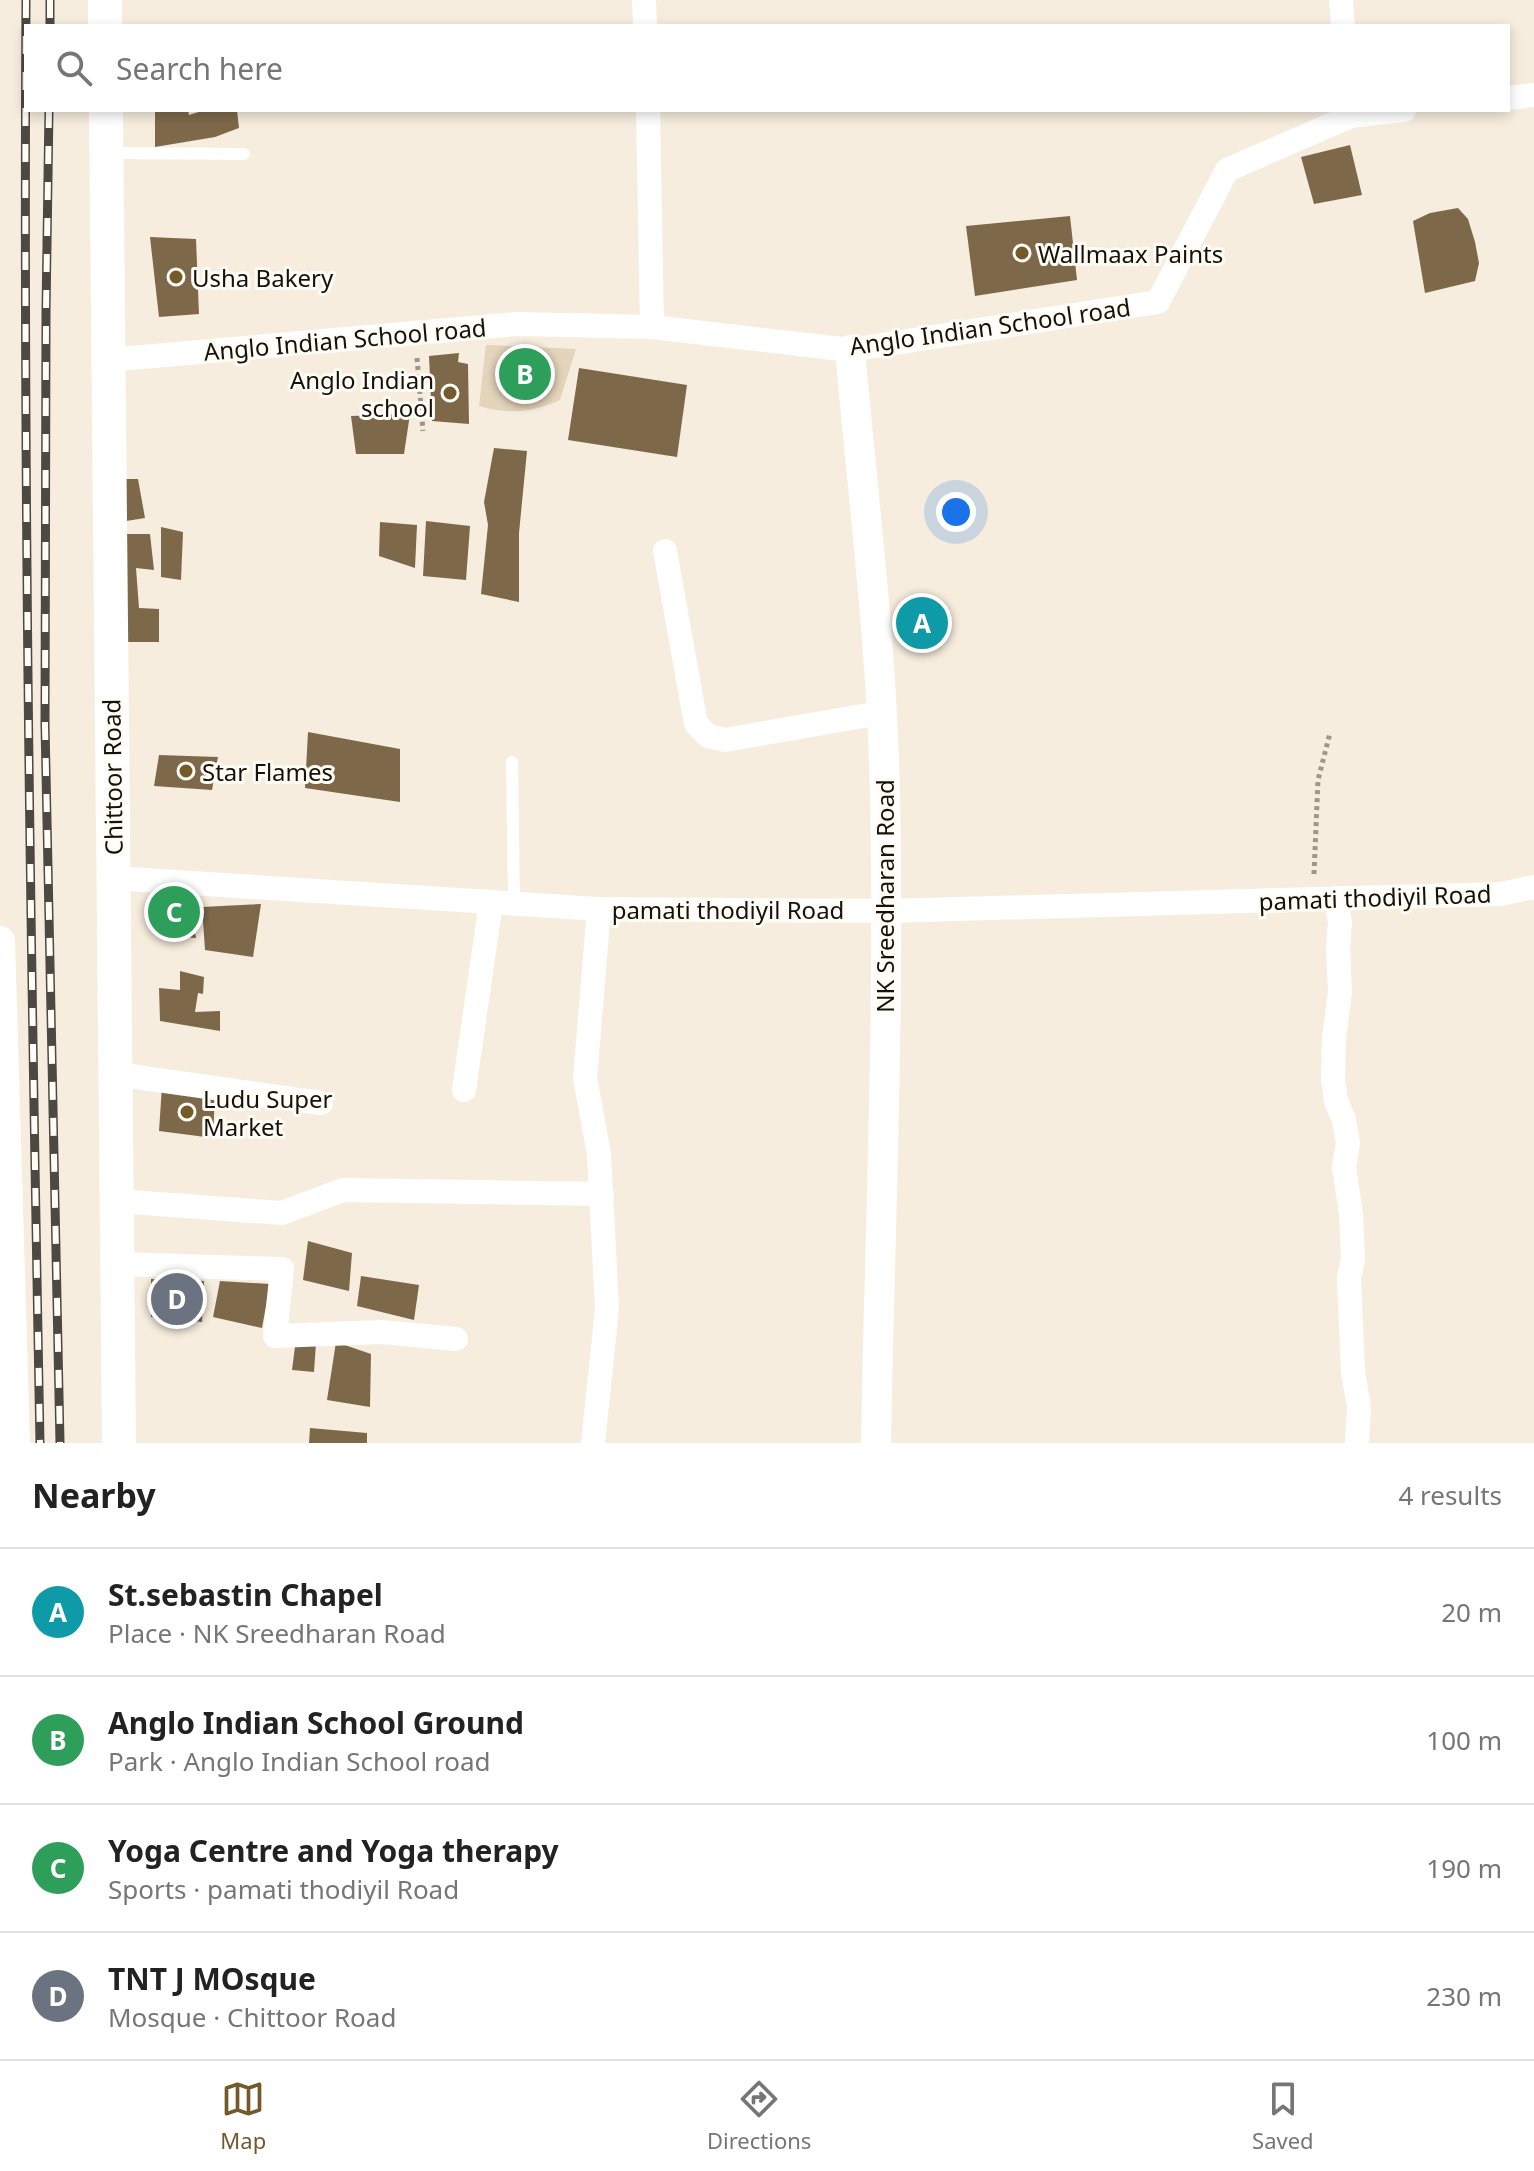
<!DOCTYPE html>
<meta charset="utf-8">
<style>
:root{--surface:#fff;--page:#f6f6f6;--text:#222;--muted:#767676;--line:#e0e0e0;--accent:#74592b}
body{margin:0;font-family:"Noto Sans",sans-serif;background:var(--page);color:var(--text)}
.you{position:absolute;left:956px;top:512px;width:28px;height:28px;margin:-20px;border:6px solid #fff;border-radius:50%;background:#1a73e8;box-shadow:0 0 0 12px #1a73e833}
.badge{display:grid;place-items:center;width:52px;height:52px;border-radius:50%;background:var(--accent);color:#fff;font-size:26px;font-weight:700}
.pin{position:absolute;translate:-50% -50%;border:4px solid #fff;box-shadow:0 2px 8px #0006}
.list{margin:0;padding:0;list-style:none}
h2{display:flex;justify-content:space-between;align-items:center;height:104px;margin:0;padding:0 32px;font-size:34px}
h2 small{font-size:26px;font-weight:400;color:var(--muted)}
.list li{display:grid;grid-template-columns:52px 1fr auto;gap:24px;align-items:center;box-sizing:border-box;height:128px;padding:0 32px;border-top:2px solid var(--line)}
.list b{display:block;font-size:30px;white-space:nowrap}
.list p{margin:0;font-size:26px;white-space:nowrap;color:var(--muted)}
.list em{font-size:26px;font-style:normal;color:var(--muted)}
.icon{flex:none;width:44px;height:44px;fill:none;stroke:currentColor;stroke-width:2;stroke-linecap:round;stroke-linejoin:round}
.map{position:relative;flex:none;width:1534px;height:1443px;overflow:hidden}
.search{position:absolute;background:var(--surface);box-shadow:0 4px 12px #0003;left:24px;right:24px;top:24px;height:88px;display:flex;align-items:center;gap:20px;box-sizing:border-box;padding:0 28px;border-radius:0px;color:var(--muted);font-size:30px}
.sheet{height:616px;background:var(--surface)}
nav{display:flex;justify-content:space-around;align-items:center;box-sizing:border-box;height:112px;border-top:2px solid var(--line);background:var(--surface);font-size:22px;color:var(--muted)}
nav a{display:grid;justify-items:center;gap:4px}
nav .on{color:var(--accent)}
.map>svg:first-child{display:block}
.green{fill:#e4d4bb}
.building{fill:#7d694a}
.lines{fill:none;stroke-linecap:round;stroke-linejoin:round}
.path{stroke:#9d968b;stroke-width:5;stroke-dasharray:4 4;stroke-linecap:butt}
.service{stroke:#fff;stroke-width:12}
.minor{stroke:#fff;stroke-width:24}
.tertiary{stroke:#fff;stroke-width:30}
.secondary{stroke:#fff;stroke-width:34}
.rail-casing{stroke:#4d4841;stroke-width:9}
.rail{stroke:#fffbf5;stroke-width:6;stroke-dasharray:18;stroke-linecap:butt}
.poi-dot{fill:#74592b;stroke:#fffbf5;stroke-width:3}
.labels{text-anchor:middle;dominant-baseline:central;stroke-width:6;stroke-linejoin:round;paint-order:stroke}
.poi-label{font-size:24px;fill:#15120d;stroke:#fffbf5;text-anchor:start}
.street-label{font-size:24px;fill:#15120d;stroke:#fffbf5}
</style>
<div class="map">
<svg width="1534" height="1443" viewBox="0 0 1534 1443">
<rect width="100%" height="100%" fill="#f6edde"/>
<path class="green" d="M486,345L576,349L560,400C534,412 508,415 479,406Z"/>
<path class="building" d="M155,110H188L189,115L205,110H237L239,128L215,137L155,147Z
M1350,145L1362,195L1314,204L1301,157Z
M1458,208L1468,219L1475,242L1479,263L1475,281L1425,293L1413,221L1430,213Z
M1070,216L1077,280L975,296L966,226Z
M150,237L196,239L199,314L159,317Z
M459,353L458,362L468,364L469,424L432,421L429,356Z
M579,368L687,385L677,457L568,440Z
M410,414L404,454H356L351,416Z
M494,448L527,451L519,533V602L481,594L488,525L484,502Z
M124,479H138L145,518L120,522Z
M426,521L470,526L466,580L423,576Z
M380,522L417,525L415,568L379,556Z
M161,527L183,532L181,580L161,577Z
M126,534H150L154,570L136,568L139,608L159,609V642H126Z
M922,608L944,609L943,628L928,645L898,640L902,631L899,611Z
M308,732L400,749V802L305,788Z
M159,755L218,757L212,790L154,786Z
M155,887L186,888L196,938L160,935Z
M261,904L253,957L205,950L202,907Z
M180,971L204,977L203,994L198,993L195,1012L220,1011V1031L160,1021L159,988L180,990Z
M162,1086L215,1093L213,1138L159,1131Z
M308,1241L352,1253L349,1291L303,1280Z
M361,1276L419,1285L414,1320L357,1306Z
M151,1279L204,1281L202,1322L151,1317Z
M220,1281L270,1284L262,1328L213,1317Z
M296,1339L316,1343L314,1372L292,1370Z
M336,1342L371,1354L370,1407L327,1400Z
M310,1428L367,1433V1443H309Z"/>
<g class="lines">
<path class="path" d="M417,358L423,431
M1314,874L1318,780L1330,733"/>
<path class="service" d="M109,153L244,154
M512,762L514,903"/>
<path class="minor" d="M644,0L645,26
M1341,0L1343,26
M1508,98L1534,95
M648,110L652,327
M108,360L517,324L652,327L850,350L1158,302L1227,170L1351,116L1404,110
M665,551L696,724L708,736L725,740L880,713
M113,878L599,909L887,911L1500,894L1534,887
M1336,898L1340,923L1338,947L1340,992L1334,1038L1333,1080L1336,1101L1344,1120L1348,1143L1344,1167L1351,1214L1353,1258L1349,1278L1353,1372L1359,1407L1357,1443
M115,1074L321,1103
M464,1090L491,902
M117,1201L282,1213L343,1190L602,1194
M118,1264L282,1269L275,1336L382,1332L456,1339
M593,1443L607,1309L599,1154L585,1078L599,909"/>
<path class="tertiary" d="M850,350C862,486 879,623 884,759C891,987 880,1215 876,1443
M0,941L15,1443"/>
<path class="secondary" d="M105,0V26
M106,110L119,1443"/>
<defs>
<path id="rail" d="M26,0C23,481 31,962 40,1443
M50,0V26
M49,110L46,311L45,725L60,1443"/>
</defs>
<use href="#rail" class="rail-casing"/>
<use href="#rail" class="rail"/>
</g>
<g class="poi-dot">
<circle cx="1022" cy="253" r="8"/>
<circle cx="176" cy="277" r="8"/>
<circle cx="450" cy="393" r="8"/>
<circle cx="186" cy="771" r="8"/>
<circle cx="187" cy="1112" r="8"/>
</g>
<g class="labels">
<g class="poi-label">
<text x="1038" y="253">Wallmaax Paints</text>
<text x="192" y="277">Usha Bakery</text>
<text x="434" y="379" text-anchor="end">Anglo Indian<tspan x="434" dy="28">school</tspan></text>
<text x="202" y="771">Star Flames</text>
<text x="203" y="1098">Ludu Super<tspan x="203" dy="28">Market</tspan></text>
</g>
<g class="street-label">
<text transform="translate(990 326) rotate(-8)">Anglo Indian School road</text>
<text transform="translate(345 339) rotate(-5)">Anglo Indian School road</text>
<text transform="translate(112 777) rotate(-91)">Chittoor Road</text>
<text transform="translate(884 896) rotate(-90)">NK Sreedharan Road</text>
<text transform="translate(1375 897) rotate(-2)">pamati thodiyil Road</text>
<text x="728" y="909">pamati thodiyil Road</text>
</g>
</g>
</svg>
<div class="you"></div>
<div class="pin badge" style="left:922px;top:623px;background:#0f9aa8">A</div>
<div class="pin badge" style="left:525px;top:374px;background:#2e9e5b">B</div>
<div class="pin badge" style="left:174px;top:912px;background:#2e9e5b">C</div>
<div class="pin badge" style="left:177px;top:1299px;background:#6b7280">D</div>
<div class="search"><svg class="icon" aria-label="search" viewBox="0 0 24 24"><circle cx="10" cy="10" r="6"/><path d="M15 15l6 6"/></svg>Search here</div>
</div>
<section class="sheet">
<h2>Nearby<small>4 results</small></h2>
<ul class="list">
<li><span class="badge" style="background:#0f9aa8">A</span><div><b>St.sebastin Chapel</b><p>Place · NK Sreedharan Road</p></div><em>20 m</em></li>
<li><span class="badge" style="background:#2e9e5b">B</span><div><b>Anglo Indian School Ground</b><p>Park · Anglo Indian School road</p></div><em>100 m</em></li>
<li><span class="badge" style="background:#2e9e5b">C</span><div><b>Yoga Centre and Yoga therapy</b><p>Sports · pamati thodiyil Road</p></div><em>190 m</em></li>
<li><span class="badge" style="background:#6b7280">D</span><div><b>TNT J MOsque</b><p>Mosque · Chittoor Road</p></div><em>230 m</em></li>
</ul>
</section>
<nav>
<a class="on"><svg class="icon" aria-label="map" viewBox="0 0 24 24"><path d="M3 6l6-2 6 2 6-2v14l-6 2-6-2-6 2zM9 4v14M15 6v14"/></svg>Map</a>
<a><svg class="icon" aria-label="directions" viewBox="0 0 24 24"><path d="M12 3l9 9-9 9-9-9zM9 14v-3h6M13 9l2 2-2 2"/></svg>Directions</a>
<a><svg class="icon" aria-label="saved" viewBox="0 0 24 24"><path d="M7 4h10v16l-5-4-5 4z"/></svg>Saved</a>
</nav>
